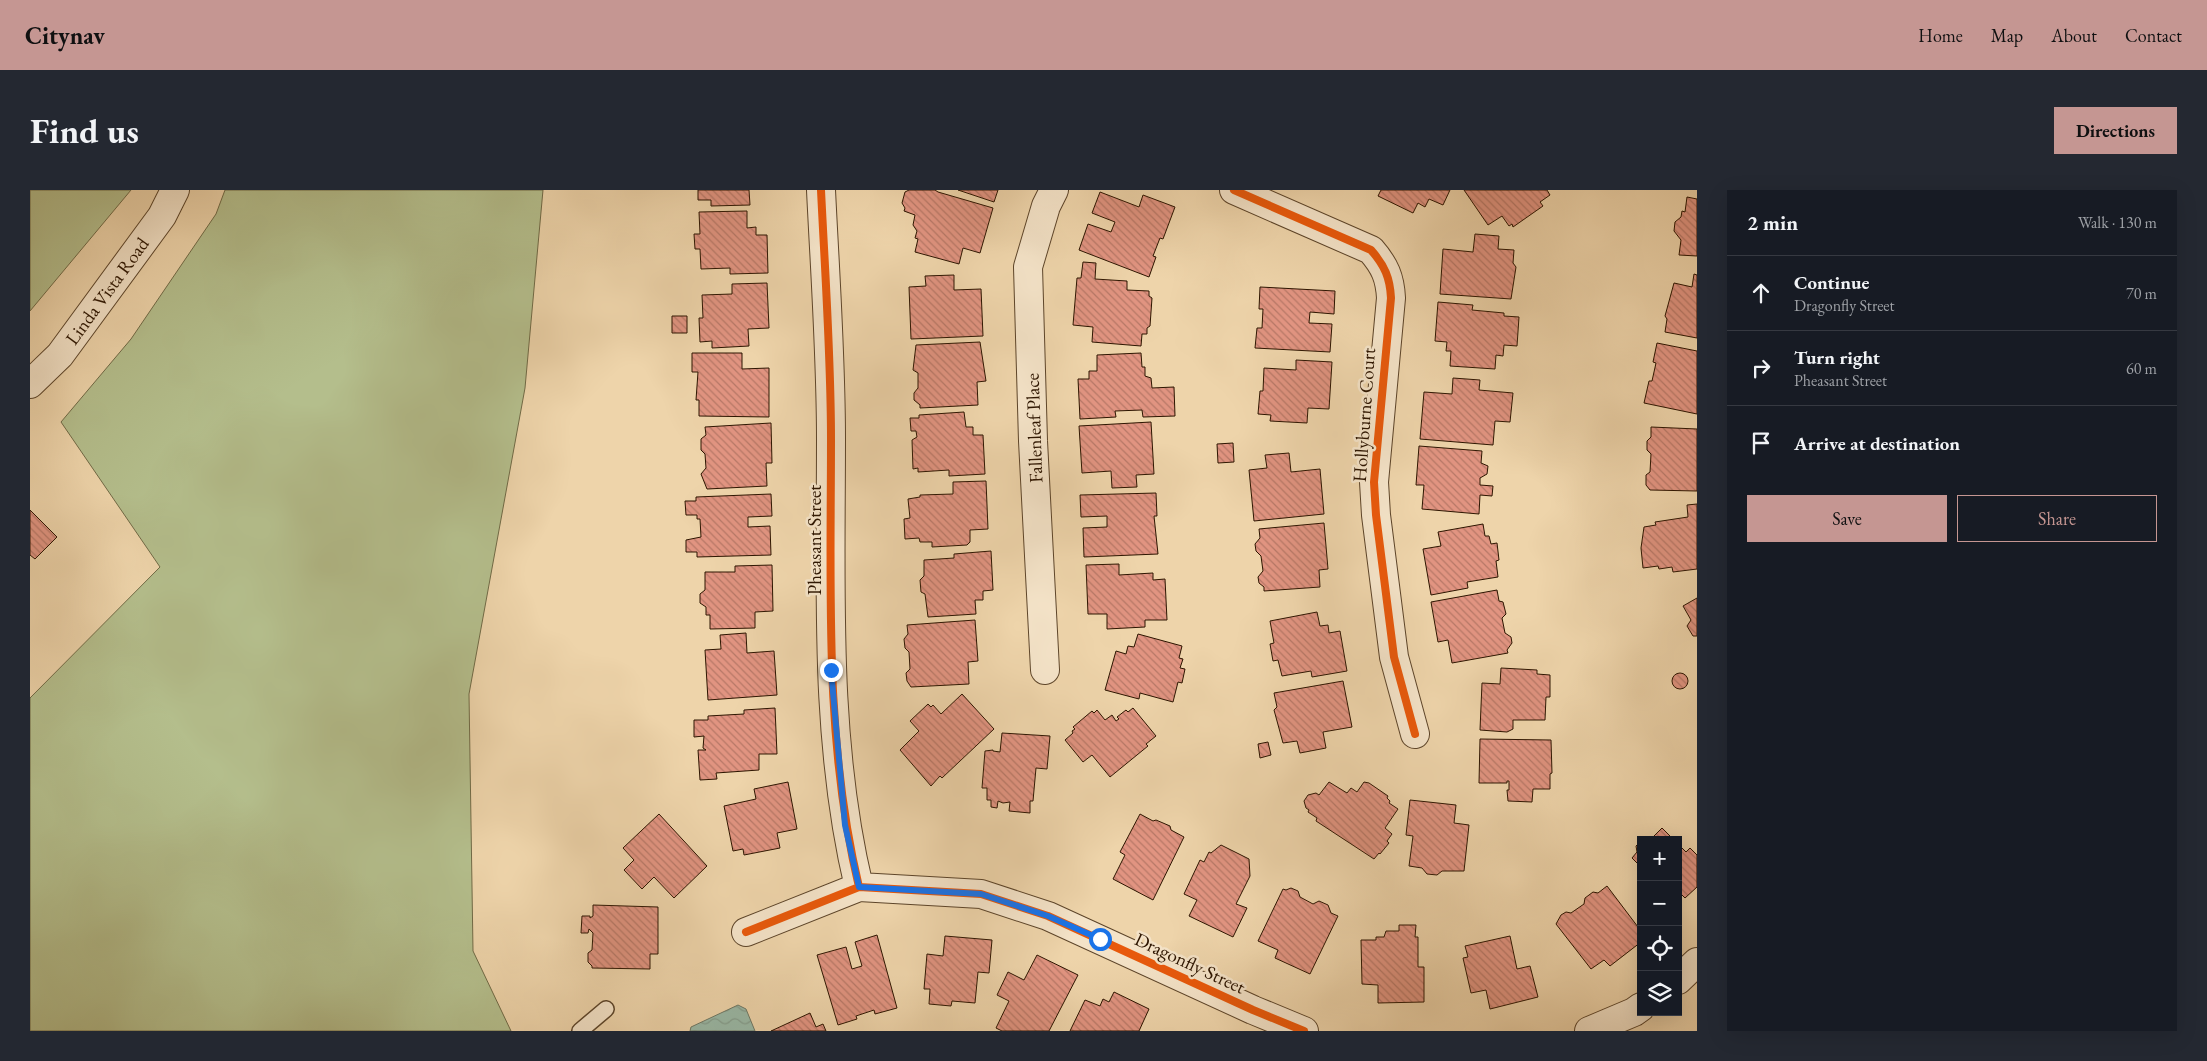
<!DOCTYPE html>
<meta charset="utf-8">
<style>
:root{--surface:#171b24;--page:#242831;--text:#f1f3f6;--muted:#9ea1a6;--line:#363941;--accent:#c59692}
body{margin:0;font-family:"EB Garamond",serif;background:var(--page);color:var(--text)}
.controls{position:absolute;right:15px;bottom:15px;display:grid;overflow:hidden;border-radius:0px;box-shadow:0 5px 20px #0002}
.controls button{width:45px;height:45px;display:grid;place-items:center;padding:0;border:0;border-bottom:1px solid var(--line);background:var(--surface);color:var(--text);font:25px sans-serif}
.stop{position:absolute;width:15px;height:15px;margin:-11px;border:4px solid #1a73e8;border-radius:50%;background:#fff}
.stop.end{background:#1a73e8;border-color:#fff;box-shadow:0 1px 5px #0008}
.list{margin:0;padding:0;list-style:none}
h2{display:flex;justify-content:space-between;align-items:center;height:65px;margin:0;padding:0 20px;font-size:21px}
h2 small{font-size:16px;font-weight:400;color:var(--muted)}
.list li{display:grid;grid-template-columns:32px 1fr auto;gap:15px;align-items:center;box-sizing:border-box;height:75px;padding:0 20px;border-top:1px solid var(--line)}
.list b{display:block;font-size:19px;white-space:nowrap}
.list p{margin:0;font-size:16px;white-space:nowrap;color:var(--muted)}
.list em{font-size:16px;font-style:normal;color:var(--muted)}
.actions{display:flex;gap:10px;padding:15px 20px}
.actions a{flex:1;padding:11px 0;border:1px solid var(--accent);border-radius:0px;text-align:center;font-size:18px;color:var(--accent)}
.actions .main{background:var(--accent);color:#111}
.icon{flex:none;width:28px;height:28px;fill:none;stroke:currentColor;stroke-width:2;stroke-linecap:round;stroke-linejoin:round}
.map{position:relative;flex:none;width:1667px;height:841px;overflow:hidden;border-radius:0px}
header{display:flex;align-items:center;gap:30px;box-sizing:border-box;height:70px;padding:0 25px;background:var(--accent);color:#111}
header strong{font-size:24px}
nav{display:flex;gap:28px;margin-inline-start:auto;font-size:18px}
.intro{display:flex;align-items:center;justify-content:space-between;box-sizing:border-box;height:120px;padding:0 30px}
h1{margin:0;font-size:35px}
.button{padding:12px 22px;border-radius:0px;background:var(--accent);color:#111;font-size:18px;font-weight:700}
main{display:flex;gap:30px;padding:0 30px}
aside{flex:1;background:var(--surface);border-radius:0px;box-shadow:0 5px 20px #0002}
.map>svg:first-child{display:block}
.green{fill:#b4be8c;stroke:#706a46}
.water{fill:url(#water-waves);stroke:#6e7764}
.building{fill:url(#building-back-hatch);stroke:#2d1500}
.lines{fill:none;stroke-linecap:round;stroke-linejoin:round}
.service-casing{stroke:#5d452a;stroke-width:18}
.minor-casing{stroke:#5d452a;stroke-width:30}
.tertiary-casing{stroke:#5d452a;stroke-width:30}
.service{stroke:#f4e3c8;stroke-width:15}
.minor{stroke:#f4e3c8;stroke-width:28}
.tertiary{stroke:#f4e3c8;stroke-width:28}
.cycleway-casing{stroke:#f4e3c8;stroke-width:11}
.cycleway{stroke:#e8590c;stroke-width:8}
.route{stroke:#1a73e8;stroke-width:6}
.labels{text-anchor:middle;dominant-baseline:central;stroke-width:5;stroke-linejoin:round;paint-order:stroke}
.street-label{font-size:19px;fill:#2d1500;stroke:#f4e3c8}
</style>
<header>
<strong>Citynav</strong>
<nav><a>Home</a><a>Map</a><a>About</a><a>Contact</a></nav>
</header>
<div class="intro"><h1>Find us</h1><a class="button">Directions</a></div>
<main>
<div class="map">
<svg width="1667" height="841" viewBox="0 0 1667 841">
<defs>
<pattern id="water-waves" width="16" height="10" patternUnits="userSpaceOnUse" patternTransform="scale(1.25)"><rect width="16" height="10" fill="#99b8a6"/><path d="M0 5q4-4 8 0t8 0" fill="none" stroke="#849d8d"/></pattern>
<pattern id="building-back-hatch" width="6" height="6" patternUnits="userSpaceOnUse" patternTransform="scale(1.25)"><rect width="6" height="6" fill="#e19481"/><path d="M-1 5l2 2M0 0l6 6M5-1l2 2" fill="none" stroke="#b77867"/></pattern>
</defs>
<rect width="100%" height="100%" fill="#eed4aa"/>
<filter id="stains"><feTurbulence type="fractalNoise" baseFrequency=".004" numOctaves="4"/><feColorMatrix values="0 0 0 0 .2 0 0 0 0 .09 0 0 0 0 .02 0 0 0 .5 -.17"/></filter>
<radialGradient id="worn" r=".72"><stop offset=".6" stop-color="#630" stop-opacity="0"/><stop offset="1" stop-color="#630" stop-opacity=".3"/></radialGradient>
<path class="green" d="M0,0H101L0,121Z
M195,0H513L495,198L439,504L443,761L481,841H0V508L130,377L31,232L101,149L186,24Z"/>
<path class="water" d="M708,815L716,819L725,841H660L661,837Z"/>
<path class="building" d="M668,0H719L720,15L681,16V10H668Z
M879,0H905L908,2L963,18L950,63L933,58L929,74L885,62L888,49L885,48L887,41L883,35L885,25L874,21L875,18L872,13L875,2Z
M928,0H968L964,12Z
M1351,0H1420L1413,15L1399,9L1395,17L1388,13L1383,23L1348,6Z
M1434,0H1517L1520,5L1510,12L1513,16L1483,37L1482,34L1479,36L1472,26L1458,35Z
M1070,2L1109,17L1113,5L1145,17L1133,49L1130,48L1123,66L1126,67L1119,87L1049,60L1058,34L1081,42L1085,32L1062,23Z
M1657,7L1667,9V66L1649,65L1651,50L1644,41L1645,32L1651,27L1652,21L1655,22Z
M717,21V38L726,37V45H737L738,83L700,84V78L671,79L670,59H665L664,44H670L669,22Z
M1445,44L1469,46L1468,59L1484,60L1483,73L1486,77L1481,109L1410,104L1413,59L1443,62Z
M1053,72L1066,73L1065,89L1097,91V100L1119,101V106L1122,108L1120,136L1117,138V144H1112L1111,156L1062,152L1063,137L1043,135L1047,88H1051Z
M1664,84L1667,85V148L1635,142L1637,129L1635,126L1644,93L1662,97Z
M924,85V100L951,99L953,146L881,149L879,97L896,96L895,86Z
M737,93L739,138L718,139L719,156L682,158V151L670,152L669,128H673L672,105L702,104V94Z
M1230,97L1305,101L1304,124L1280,122L1279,133L1302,134L1300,162L1225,158L1227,138H1232L1233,119H1229Z
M1408,112L1443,115L1442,120L1474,123V126L1489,127L1487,156L1474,155L1473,166L1466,165L1465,179L1420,176L1421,161H1416L1417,152L1405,151Z
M642,126H657V143H642Z
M950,152L956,191L947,192L948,215L890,218V215L884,210V203L888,198V183L883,180L886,155Z
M1627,153L1667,161V224L1614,213L1619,191H1622L1626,173L1623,172Z
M662,163H712V179L739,178V227L669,226V210H666L668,182H662Z
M1111,163L1112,177H1115V186L1121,188L1122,198L1144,197L1145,226L1113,227L1112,220L1085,221L1086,227L1050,229L1048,189H1059V181H1067V165Z
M1266,170L1302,172L1299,219L1278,218L1277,233L1240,231L1241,225L1228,224L1230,201H1233L1234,178L1266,180Z
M1423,188L1450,190L1449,200L1483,203L1480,232L1465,231L1463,255L1390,249L1394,202L1422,204Z
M934,222L936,237H943V245H953L955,284L919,286V280L888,282V278L883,279L882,250L887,247L886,241H881L880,228H889V225Z
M1121,232L1124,284L1106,285L1107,297L1082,298L1081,281L1052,283L1049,236Z
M741,233L742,273H736L737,296L677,299L671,284L676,278L675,264L671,260V249L676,245L675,237Z
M1621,237L1667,239V301L1620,300L1616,295V285L1620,282L1621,264L1617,260V251L1621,247Z
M1203,253L1204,272L1188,273L1187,254Z
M1389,256L1452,261L1451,273L1458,276L1457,284L1450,288V295L1463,296L1462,306L1450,305L1449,324L1392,319L1394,295H1386Z
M1259,263L1261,282L1290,279L1294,324L1224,331L1219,280L1237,278L1235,265Z
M956,291L958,339L940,340V352L937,355L902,357V352H890L889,348L875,349L874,329L880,328L878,309L890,307V305L923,304V292Z
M1126,303L1127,326H1124L1128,364L1054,367L1053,338L1077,337V326L1051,327L1050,305Z
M741,304L742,326L718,327V337L740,336L741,365L667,367V362H656V350L671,347L670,329H667V325H656L655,311H666V307Z
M1667,314V379L1643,382L1642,377L1629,379L1628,376L1613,378L1611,358L1614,337L1626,335L1625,332L1658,327L1657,315Z
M0,320L27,347L5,369L0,365Z
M1294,333L1298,379L1289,380L1290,397L1234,401V397L1229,393L1228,387L1233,381L1231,366L1226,361L1225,354L1230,348L1229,339Z
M1453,334L1455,346H1459L1461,354L1467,353L1469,370L1466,371L1468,387L1437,392L1438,398L1401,405L1393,359L1411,356L1408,342Z
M961,361L963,400L953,401V410H945L946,424L898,427L895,404L891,402L890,390L894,386V370L924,368V364Z
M1089,374V385L1123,383V390L1135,389L1137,430H1115V437L1077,439V424H1058L1056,375Z
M742,375L743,421L725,422V438L680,439V425H676V417L670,413V404L675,400V382H705V376Z
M1467,400L1469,411L1473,412L1476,424L1472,428L1475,443L1481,447L1482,453L1477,460L1478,463L1422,473L1418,450L1408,452L1401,412Z
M1667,408V446H1663L1657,436L1661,430L1653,416Z
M1287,422L1290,436L1298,435L1299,443L1310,441L1317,481L1282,487L1281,481L1252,486L1248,470L1243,471L1240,454L1244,453L1240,431Z
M945,430L948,471L938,472L939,494L881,497L877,491L876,483L880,479L879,462L875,458L874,449L878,444L877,435Z
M716,443L717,463L744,461L747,505L678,510L675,460L691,459L690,445Z
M1108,444L1152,456L1149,468L1153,469L1150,478L1155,479L1152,493L1148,492L1143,512L1110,503L1109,509L1075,500L1086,461L1096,464L1098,456L1104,457Z
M1471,478L1507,480V484L1520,485V507H1516L1515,530H1483V539L1477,542L1450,540L1452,493L1470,494Z
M1642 491a8 8 0 1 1 16 0a8 8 0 1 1-16 0Z
M1313,491L1322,537L1293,542L1296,558L1270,563L1267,551L1253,553L1244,520L1247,517L1244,503Z
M932,504L964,539L912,588L910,586L901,596L870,560L889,541L880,531L898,514L901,517L903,515L911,524Z
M745,518L747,564H729V580L686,583L687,589L670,590L668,560H676L673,558L674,546L664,547V530H678V526L714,524V520Z
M1103,518L1126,546L1116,554L1118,556L1080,587L1062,565L1053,572L1035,550L1043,543L1042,541L1045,539L1043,537L1062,521L1064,523L1067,520L1075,530L1082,525L1086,531L1089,529L1087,527L1096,520L1098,522Z
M972,543L1020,546L1017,579L1006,578L1003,611H1000V623L979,621L980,612L973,613L968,611L967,618L961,617V610H957V598H952L955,561L963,560V561L970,562Z
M1450,549L1521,550L1522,583L1520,584V599H1503L1502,612L1478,611L1477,600H1479V591H1477V593H1449Z
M1238,552L1241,565L1230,568L1228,554Z
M758,592L767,639L747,643L750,658L714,665L713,659L703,661L694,616L726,609L724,599Z
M1299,592L1317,603L1321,598L1327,602L1334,592L1339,593L1358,606L1357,608L1360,611L1359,613L1368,619L1355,638L1362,644L1357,651L1359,653L1350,664L1349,663L1344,669L1286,631L1287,628L1278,622L1279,620L1276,618L1274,611L1278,605L1286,603L1289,605Z
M1380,610L1426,615L1424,633L1439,635L1434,681H1412L1407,685L1397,684L1392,678L1379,676L1383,646L1376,645Z
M629,624L677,676L644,708L624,687L612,699L594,680L604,670L593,658Z
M1110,624L1123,631L1126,630L1140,636L1141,640L1154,647L1123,710L1083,689L1095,665L1090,662Z
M1632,638L1644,650H1612L1621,649Z
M1611,651V677L1602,668L1607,662L1606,656Z
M1648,654L1656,662L1660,658L1667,665V697L1655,708L1648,701Z
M1191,655L1219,669L1220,686L1206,714L1217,718L1203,747L1159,726L1167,710L1154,704L1170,670L1174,672L1179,662L1181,663Z
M1577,696L1611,741V752L1580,776L1574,770L1561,779L1526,734L1531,725L1536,722L1541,723L1554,714L1555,708L1563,702L1568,703Z
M1261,698L1268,701L1270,707L1283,714L1289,711L1298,715L1301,723L1308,726L1280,784L1245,768L1248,760L1228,751L1253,699L1256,700Z
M563,715L628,717V764H620V779L562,778V776L558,772V763L562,760L563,743L559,739L558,743H551L552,726H560V728L563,726Z
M1369,735H1386L1385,747H1388V777H1394V812L1348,813V795L1332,794L1331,750H1346V747H1354L1356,741H1369Z
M847,745L867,818L845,824L844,820L826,826L827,829L808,835L787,765L816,757L822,779L832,776L825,752Z
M915,746L962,750L959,783L948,782L945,813L922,811L921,816L899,814L900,799H894L897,764L913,766Z
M1480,746L1487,779L1500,776L1508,807L1460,819L1456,800L1441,803L1433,768L1438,767L1435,756Z
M1007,765L1048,785L1019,841H972L966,838L979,811L967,805L978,782L994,790Z
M1084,802L1119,819L1109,841H1040L1055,810L1070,816L1073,809L1079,812Z
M780,823L786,837L793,834L796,841H741Z"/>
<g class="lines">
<defs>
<path id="service" d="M550,841L576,819"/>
<path id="minor" d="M791,0C795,83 801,166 801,249C801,399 794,551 829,697
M1204,0L1341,60C1355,76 1360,88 1361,108L1344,292L1346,325L1364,467L1385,544
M1015,480L1003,251L998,77L1016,16L1024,0
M716,742L829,697L951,704L1018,726L1223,820L1274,841
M1648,790L1667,772
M1559,841L1604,822L1611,817"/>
<path id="tertiary" d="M0,194L30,165L132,26L145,0"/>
</defs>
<use href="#service" class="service-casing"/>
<use href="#minor" class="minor-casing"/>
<use href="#tertiary" class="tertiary-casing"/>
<use href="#service" class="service"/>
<use href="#minor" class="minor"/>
<use href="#tertiary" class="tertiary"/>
<defs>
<path id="cycleway" d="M791,0C795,83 801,166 801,249C801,399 794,551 829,697
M1204,0L1341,60C1355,76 1360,88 1361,108L1344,292L1346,325L1364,467L1385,544
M716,742L829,697L951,704L1018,726L1223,820L1274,841"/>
</defs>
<use href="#cycleway" class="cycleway-casing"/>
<use href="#cycleway" class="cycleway"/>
</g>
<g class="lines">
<path class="route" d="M801,480L815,635L829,697L951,704L1018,726L1070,749"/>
</g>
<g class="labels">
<g class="street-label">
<text transform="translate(77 101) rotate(-54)">Linda Vista Road</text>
<text transform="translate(1334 225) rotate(-86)">Hollyburne Court</text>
<text transform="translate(1004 238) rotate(-92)">Fallenleaf Place</text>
<text transform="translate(784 350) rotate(-90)">Pheasant Street</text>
<text transform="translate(1160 773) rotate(25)">Dragonfly Street</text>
</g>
</g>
<rect width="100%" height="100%" filter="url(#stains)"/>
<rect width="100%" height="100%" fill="url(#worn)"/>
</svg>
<div class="controls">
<button>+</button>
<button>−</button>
<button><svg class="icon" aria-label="locate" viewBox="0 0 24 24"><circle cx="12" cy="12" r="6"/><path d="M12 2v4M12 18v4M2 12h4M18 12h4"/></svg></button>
<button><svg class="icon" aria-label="layers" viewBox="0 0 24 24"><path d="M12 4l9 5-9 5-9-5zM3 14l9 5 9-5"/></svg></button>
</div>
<div class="stop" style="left:1070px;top:749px"></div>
<div class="stop end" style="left:801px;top:480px"></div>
</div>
<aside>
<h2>2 min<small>Walk · 130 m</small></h2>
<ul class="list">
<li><svg class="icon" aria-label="ahead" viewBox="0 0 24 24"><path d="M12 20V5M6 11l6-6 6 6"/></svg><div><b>Continue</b><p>Dragonfly Street</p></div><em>70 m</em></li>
<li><svg class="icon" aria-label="right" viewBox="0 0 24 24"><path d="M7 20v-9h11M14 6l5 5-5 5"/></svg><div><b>Turn right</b><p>Pheasant Street</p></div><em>60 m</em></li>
<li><svg class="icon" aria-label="arrive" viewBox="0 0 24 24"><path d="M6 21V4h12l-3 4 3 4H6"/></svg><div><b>Arrive at destination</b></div></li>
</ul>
<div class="actions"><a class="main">Save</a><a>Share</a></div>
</aside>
</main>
